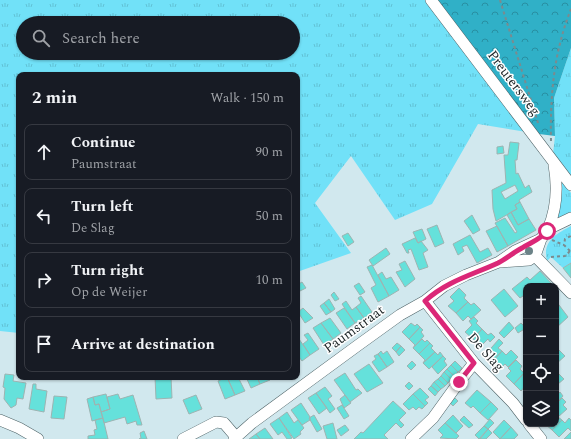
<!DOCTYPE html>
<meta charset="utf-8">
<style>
:root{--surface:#171b24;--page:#20242c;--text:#f1f3f6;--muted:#9ea1a6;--line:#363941}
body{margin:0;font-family:Spectral,serif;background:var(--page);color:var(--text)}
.controls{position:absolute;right:12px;bottom:12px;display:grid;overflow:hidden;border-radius:8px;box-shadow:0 1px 3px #0004}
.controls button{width:36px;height:36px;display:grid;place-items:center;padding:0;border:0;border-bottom:1px solid var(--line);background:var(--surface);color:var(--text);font:20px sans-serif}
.stop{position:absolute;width:12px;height:12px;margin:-9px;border:3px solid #db2777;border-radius:50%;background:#fff}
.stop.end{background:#db2777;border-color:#fff;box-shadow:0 1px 4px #0008}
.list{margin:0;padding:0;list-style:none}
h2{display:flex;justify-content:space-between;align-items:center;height:52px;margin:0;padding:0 16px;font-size:17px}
h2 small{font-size:13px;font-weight:400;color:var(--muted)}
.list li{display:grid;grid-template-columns:26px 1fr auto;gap:12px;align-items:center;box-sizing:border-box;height:56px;margin:0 8px 8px;padding:0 8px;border:1px solid var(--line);border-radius:8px}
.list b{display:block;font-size:15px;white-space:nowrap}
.list p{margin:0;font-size:13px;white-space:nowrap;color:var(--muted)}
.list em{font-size:13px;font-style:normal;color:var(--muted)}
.icon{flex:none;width:22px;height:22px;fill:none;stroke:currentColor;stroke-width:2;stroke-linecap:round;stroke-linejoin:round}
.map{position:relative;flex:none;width:571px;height:439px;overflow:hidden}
.search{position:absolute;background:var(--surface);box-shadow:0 1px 3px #0004;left:16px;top:16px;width:284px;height:44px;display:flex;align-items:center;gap:10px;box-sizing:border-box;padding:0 14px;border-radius:22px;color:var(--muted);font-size:15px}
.panel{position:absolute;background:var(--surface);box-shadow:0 1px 3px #0004;left:16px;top:72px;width:284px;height:308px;border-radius:8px}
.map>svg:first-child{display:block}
.grass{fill:url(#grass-tufts);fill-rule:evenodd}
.forest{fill:url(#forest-crowns)}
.building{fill:#65e1db;stroke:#9db4b2;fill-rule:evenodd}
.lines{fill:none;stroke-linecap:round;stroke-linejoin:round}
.street-casing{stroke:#4d6266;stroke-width:12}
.path{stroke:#7b8b8f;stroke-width:2;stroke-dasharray:3 3;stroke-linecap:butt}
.street{stroke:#fff;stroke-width:11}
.tree{fill:#6b8287}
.route{stroke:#db2777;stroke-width:5}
.labels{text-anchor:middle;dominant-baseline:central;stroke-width:3;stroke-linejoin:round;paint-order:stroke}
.street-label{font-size:14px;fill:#1d2628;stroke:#fff}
</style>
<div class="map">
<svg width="571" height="439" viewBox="0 0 571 439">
<defs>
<pattern id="grass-tufts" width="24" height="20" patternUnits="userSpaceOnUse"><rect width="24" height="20" fill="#71e1f8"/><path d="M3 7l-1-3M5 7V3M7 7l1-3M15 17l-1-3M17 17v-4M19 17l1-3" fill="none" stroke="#61c1d5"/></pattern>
<pattern id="forest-crowns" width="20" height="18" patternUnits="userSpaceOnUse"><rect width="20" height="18" fill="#30b0c7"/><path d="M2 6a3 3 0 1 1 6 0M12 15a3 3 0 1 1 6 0" fill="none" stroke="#288fa2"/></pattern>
</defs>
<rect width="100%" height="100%" fill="#d1e8ee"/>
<path class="grass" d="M0,0H437L539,134L478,124L432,204L395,220L351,156L315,203L351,253L297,272V75H19V333L0,331ZM23,23H293V53H23Z
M571,48V177L553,154L555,136L554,98Z
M561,180L571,193V212L555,219Z
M571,226V263L563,268L551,257L547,261C542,241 556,234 571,226Z"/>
<path class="forest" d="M437,0H571V48L554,98L555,136L539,134Z"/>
<path class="building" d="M510,142L519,143L517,160H515L516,174L518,173L525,188L529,185L532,192L519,200L520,202L515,205L517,209L496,221L493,209L492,190L506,183L504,155H508ZM515,185L518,191L505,199L501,192Z
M503,146L504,153L497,154V147Z
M520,202L529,219L518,225L511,212L517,209L515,205Z
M511,212L518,225L529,219L536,230L508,246L495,223L505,218L515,233L517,232L507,215Z
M472,215L480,230L473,234L464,221Z
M437,225L444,243L435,247L427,229Z
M497,226L508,246L497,252L486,231Z
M422,229L426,239L418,243L413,232Z
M348,233L354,242L348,246L342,236Z
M470,235L480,252L488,248L492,255L477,263L467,245L462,247L464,251L458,255L453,244Z
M415,238L418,243L421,241L428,250L423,253L428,267L419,270L411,249L408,250L409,253H407L402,244Z
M386,248L390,254L373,266L369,260Z
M405,261L415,279L405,287L396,272L402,270L399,264Z
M571,263V278L563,268Z
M372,265L389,296L378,302L371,288L376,285L367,267Z
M540,271L553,285L526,286V294L520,298L512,289L527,277L530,280Z
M382,272L386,279L391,277L399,290L389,296L378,275Z
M302,282L306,288L300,291L297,285Z
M359,283L365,292L360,295L354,286Z
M459,288L466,295L464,298L468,302L456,313L448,306L454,301L450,297Z
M504,289L518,306L505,317L491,300Z
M334,292L339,299L335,301L331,295Z
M361,296L372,312L364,318L356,307L361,303L358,298Z
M329,299L335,309L331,312L324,303Z
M346,301L352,310L356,307L364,318L355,323L342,304Z
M556,301L568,317L556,328Z
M468,302L471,305L474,303L481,310L471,319L468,316L463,321L456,313Z
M324,303L331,312L326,315L320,306Z
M303,308L313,318L305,323L298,312Z
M344,308L355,323L347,329L336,313Z
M474,317L478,321L476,323L482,329L473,339L465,332L472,325L469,321Z
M330,318L341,333L333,339L321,323Z
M509,322L514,328L504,338L499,333Z
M321,323L333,339L324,345L313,328Z
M411,323L415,326L417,324L420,327L409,339L402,332Z
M521,323L526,328L518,333L515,328Z
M420,327L423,330L421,332L424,336L413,348L415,345L409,339Z
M482,329L488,335L491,333L495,337L490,342L488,339L481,346L473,339Z
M308,333L319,349L310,355L303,344L308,340L304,335Z
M299,339L310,355L302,361L297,354V341Z
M422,339L425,342L427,340L430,343L419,354L413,348Z
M499,339L503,343L498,348L502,351L492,362L485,355Z
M397,343L401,346L396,352L392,348Z
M430,343L433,346L431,348L435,352L423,363L425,360L419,354Z
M401,346L405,350L399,356L396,352Z
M556,347L565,356L556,364Z
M511,350L518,357L508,367L505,364L500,369L492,362L502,351L506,355Z
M381,351L383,354L387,351L394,362L387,367L378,354Z
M435,352L438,355L440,352L443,356L429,369L423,363Z
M378,354L387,367L379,372L372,362L376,359L374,356Z
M443,356L446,359L444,361L447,365L438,374L432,367Z
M516,360L522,366L520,369L524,373L514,384L506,376L511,371L508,368Z
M412,361L416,365L411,370L407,366Z
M455,361L462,368L458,372L451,365Z
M369,364L383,383L367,392L354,374Z
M451,365L458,372L454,376L447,369Z
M447,369L454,376L451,379L444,372Z
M444,372L451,379L448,383L441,376Z
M345,373L356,390L358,389L362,393L350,402L334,380Z
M524,373L526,374V385L521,391L514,384Z
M558,373L564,379L558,384L556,381V374Z
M5,374L14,375L13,381L26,383L23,399L17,398L16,405L11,408L4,399L5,388L3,387Z
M441,376L448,383L445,386L438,379Z
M155,377H171L172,398L156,399Z
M227,377H238L245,391L235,395Z
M227,377L235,395L225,399L218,381Z
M246,377H257L260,384L251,388Z
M257,377H269L270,380L260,384Z
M438,379L445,386L441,389L434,382Z
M409,382L413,386L409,390L405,386Z
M434,382L441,389L438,392L431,386Z
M33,384H36V389L47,391L44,412L29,409Z
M431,386L438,392L435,396L428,389Z
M325,387L332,396L328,399L335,409L330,413L316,393Z
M420,388L429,397L425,400L428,403L425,406L413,394Z
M477,390L491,402L480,413L473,406L471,408L465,403Z
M560,392L563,396L556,404V396Z
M316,393L327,408L319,414L308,398Z
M106,394L110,409L101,412L99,404L95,405L93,397Z
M118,394L120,399L133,395L142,425H137L136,421L127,424L125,417L104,423L101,412L110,409L107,397Z
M413,394L425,406L422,409L419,407L416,410L413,407L409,410L403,404Z
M196,395L202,409L189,414L183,400Z
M345,395L351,403L344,408L340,399Z
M54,396L67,397L64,419L51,418Z
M93,397L95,405L99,404L103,418L92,421L87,399Z
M455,398L458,401L453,406L450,403Z
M562,398L566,402L563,405L567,409L558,417L562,420L552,430L545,424H556V404Z
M393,401L406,413L399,420L404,425L401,428L396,423L384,435L388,439H354L361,432L363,433Z
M491,402L498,409L488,420L480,413Z
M301,403L310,417V420L302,425L291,410Z
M342,405L349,416L344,419L337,408Z
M287,412L294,423L298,420L304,428L300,432L301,434L294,439L279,418Z
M314,415L322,429L317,432L309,418Z
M453,415L463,426L456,433L445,423Z
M464,416L473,425L469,428L460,420Z
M103,418L108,439H88V436L95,435L94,430L97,429L95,420Z
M279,418L292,438L290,439H287L282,432L278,435L270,424Z
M569,418L571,420V431L568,428L559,437L552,430L562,420L565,423Z
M490,419L494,423L488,429L484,426Z
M504,420L511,427L500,439L493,432Z
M333,423L337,439H327L323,426Z
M445,423L459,436L456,439L440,438L443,435L438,430Z
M345,425L349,430L341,436L337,430Z
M484,426L488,429L479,439L475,435Z
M511,427L518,435L514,439H500Z
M265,428L273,439H260L256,434Z
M488,429L492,433L486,439H480Z
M144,431L147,439H139L141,438L140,433Z
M571,432V439H564Z
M256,434L260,439H249Z"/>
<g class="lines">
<defs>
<path id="street" d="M431,0L571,185
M548,229C557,208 558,187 554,165
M535,256L541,239L548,229L571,218
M535,256L571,293
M501,262L529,260L535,256
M425,301L474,363L513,403L526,420
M0,420L19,428L38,439
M529,424L541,439
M183,439L216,422L224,423L236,437
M234,439L252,423L357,346L400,315L425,301L444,286L466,275L499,262L515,251L541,239
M411,439L433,418L459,382L474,363"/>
</defs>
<use href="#street" class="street-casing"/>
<path class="path" d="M500,0L538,123
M551,141C550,94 554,52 571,9
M552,240L564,245
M570,251L564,245L565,239L571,236
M551,257L565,256L571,250"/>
<use href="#street" class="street"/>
</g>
<circle class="tree" cx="529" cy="251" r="4"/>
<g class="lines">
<path class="route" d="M459,382L474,363L425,301C447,281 472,275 498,263C506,259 514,252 522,248C531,242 540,240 547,231"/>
</g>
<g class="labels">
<g class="street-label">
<text transform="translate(514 83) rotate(53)">Preutersweg</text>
<text transform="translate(354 329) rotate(-36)">Paumstraat</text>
<text transform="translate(486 352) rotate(48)">De Slag</text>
</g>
</g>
</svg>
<div class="controls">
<button>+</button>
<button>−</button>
<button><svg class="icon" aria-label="locate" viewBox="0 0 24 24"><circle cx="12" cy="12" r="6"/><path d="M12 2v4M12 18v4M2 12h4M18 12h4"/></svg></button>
<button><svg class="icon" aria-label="layers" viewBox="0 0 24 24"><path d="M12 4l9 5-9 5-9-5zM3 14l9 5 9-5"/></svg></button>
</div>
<div class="stop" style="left:547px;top:231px"></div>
<div class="stop end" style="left:459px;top:382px"></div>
<div class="search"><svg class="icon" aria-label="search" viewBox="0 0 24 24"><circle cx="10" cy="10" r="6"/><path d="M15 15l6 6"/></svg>Search here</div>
<section class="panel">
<h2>2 min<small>Walk · 150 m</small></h2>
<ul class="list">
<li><svg class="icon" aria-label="ahead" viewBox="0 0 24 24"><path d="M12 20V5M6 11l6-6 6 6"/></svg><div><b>Continue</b><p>Paumstraat</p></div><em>90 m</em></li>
<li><svg class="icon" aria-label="left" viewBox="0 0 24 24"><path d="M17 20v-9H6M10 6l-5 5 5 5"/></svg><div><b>Turn left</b><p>De Slag</p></div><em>50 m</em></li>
<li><svg class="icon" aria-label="right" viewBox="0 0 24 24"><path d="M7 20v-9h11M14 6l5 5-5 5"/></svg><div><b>Turn right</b><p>Op de Weijer</p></div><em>10 m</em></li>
<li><svg class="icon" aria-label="arrive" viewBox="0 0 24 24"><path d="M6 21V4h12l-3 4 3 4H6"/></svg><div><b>Arrive at destination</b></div></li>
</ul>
</section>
</div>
